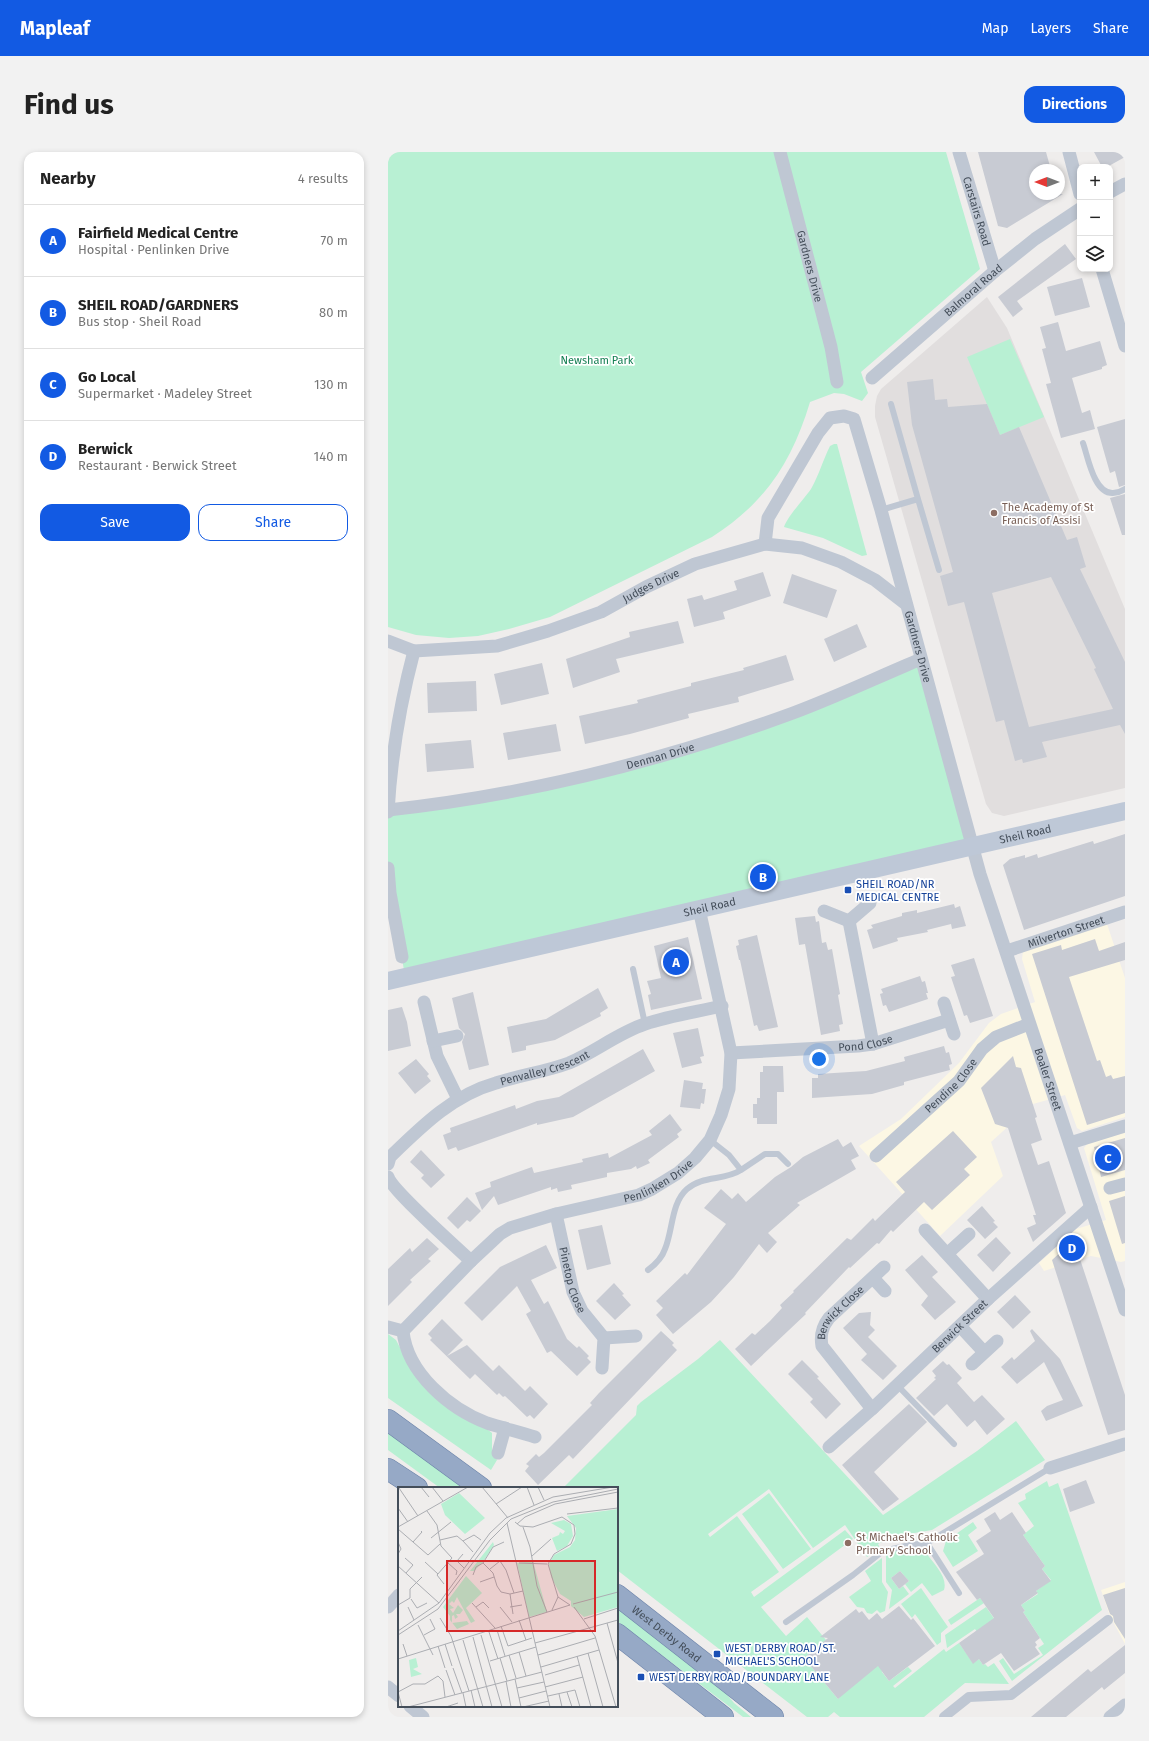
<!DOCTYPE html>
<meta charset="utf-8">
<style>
:root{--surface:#fff;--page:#f2f2f2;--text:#222;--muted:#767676;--line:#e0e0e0;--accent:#125ae3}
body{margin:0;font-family:"Fira Sans",sans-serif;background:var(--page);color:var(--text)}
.controls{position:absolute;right:12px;top:12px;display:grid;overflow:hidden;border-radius:8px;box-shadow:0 2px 6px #0003}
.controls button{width:36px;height:36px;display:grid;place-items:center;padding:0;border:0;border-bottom:1px solid var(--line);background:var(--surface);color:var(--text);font:20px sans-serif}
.compass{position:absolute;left:641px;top:12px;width:36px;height:36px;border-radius:50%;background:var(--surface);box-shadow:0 2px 6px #0003;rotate:270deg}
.you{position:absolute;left:431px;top:907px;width:14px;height:14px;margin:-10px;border:3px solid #fff;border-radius:50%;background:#1a73e8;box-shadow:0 0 0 6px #1a73e833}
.badge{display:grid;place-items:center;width:26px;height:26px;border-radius:50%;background:var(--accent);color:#fff;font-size:13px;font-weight:700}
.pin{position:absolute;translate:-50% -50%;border:2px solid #fff;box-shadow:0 1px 4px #0006}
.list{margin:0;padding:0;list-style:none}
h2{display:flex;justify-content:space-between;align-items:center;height:52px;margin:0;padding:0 16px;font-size:17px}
h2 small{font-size:13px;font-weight:400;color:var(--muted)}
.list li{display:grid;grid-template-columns:26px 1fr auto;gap:12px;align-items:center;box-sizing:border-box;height:72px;padding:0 16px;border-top:1px solid var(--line)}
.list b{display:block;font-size:15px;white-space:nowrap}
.list p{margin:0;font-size:13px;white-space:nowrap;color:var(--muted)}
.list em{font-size:13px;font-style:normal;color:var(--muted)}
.actions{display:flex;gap:8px;padding:12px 16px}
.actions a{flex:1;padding:9px 0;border:1px solid var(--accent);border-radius:12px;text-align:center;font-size:14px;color:var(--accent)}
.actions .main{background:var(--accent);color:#fff}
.icon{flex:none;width:22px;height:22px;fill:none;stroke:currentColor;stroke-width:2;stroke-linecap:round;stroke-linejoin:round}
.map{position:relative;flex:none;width:737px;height:1565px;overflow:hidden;border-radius:12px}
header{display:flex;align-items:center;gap:24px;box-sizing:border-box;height:56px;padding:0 20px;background:var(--accent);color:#fff}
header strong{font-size:19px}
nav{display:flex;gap:22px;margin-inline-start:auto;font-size:14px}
.intro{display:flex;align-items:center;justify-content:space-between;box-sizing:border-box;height:96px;padding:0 24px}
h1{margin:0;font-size:28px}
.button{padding:10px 18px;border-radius:12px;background:var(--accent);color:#fff;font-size:14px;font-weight:700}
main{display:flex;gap:24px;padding:0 24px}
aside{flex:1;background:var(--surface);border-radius:12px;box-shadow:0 2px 6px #0003}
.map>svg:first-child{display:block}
.commercial{fill:#fcf7e4}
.education{fill:#e1dede}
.green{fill:#b8f0d3}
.building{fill:#c8cbd3;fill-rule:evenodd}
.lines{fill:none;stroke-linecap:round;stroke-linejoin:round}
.trunk-casing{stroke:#6d84aa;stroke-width:22}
.service{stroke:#bfc7d3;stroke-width:6}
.pedestrian{stroke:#bfc7d3;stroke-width:10}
.minor{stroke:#bfc7d3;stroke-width:13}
.secondary{stroke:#bec8d7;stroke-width:18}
.trunk{stroke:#96a9c6;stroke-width:21}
.education-dot{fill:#8d6e63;stroke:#fff;stroke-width:1.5}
.transit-dot{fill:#1a4fb4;stroke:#fff;stroke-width:1.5}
.labels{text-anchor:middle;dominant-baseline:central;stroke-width:3.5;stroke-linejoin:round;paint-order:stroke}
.street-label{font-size:11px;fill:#444e5a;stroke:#fff}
.park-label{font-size:11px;fill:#137e52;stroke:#fff}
.education-label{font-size:11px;fill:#785e54;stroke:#fff;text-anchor:start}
.transit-label{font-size:11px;fill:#164399;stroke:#fff;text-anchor:start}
.inset-road{fill:none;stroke:#abadb2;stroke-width:1}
.view{fill:#d62828;fill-opacity:0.15;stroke:#d62828;stroke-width:2}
.inset-edge{fill:none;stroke:#444e5a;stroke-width:2}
</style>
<header>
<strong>Mapleaf</strong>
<nav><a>Map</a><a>Layers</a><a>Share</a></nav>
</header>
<div class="intro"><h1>Find us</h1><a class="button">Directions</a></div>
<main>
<aside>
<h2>Nearby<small>4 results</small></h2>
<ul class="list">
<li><span class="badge">A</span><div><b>Fairfield Medical Centre</b><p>Hospital · Penlinken Drive</p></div><em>70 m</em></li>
<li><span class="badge">B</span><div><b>SHEIL ROAD/GARDNERS</b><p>Bus stop · Sheil Road</p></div><em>80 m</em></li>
<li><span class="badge">C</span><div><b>Go Local</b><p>Supermarket · Madeley Street</p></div><em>130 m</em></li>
<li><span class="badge">D</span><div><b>Berwick</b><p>Restaurant · Berwick Street</p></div><em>140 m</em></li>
</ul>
<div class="actions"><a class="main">Save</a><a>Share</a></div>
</aside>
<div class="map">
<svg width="737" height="1565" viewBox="0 0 737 1565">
<rect width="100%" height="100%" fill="#efedec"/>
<path class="commercial" d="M719,772L737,826V965L694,979L689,976L677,943L645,952L603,990L615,1024L552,1084L471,994L513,967L571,911L601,871L613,862L647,850L634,807L635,799Z
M737,979V1109L733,1110L703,1104L656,1119L651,1111L688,1077L718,1068L696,996L700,991Z
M737,1430V1492L722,1464L713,1438Z"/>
<path class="education" d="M599,145L619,176L737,457V636L616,664L604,661L598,652L487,265V254L489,244L493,237Z"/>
<path class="green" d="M0,0H558L592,117L473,220L480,241L474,249L456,242L446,241L422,250C404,310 377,351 324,385L162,465L121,477L90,484L61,486L28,483L0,475Z
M622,187L656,265L612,283L579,205Z
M446,292H449L479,403L474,404L435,386L396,375C399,365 416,347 423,337C431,323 435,308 442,294Z
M533,507L585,695L17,825L0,716V658L264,608Z
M0,1182L8,1188L23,1217L104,1281V1301L109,1308L103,1318L0,1246Z
M332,1188L495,1363L589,1299L628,1269L657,1308L544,1378L503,1385L490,1392L492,1396L479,1405L457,1373L425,1396L381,1337L320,1382L322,1385L349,1364L391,1420L363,1440L366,1445L457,1378L465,1387L373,1455L398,1484L419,1465L438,1488L416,1506L450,1547L491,1490L494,1520L501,1529L520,1515L524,1519L505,1534L507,1536L556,1497L558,1500L571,1491L585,1511L591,1507L595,1513L597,1512L600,1515L606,1511L621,1532L577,1531L536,1565H452L446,1560L440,1565H419L229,1418V1336H175L248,1263L249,1254L253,1250L310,1207Z
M0,1280L75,1336H52L0,1298Z
M659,1329L661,1335L670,1331L714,1458L624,1529L611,1509L615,1506L626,1522L655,1503L650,1496L656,1492L635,1460L637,1459L633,1453L650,1442L648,1439L663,1428L654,1417L657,1414L635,1383L646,1374L630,1351L638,1347L637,1342Z
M381,1341L423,1397L395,1417L354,1362Z
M585,1370L589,1376L580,1383L590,1399L565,1415L555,1399L558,1389Z
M519,1396L539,1402C546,1412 560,1425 556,1438L544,1444L534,1431L523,1440L517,1432L521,1429L512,1419L503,1426L511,1437L515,1434L521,1442L501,1457L504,1438L498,1430V1403L509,1398Z
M494,1406V1430L500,1440L497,1459L492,1461L489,1458L484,1462L479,1461L476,1456L469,1455L461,1445L483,1429L477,1419Z
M533,1436L560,1475L553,1481V1490L549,1493L527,1462L524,1466L513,1452Z
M592,1446L596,1451L563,1473L560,1468Z
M229,1453L332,1534L346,1551L363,1565H355L229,1469Z
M598,1455L612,1475L594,1487L587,1477L559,1496L557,1483Z"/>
<path class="building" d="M590,0H658L663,18H647V42H675L619,76L610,74Z
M706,0H737V5L719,15H714Z
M677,92L688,107L629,149L635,157L625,165L610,145Z
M694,126L702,155L667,164L659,135Z
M670,170L678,199L712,189L719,213L714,215V217L684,226L694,261L702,258L707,277L673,286L658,232L663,231L654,197L658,196L652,175Z
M545,227L547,248L559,247L560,255L599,252L612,283L631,275L679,388L689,385L698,415L692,417L737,510V582L732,573L654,590L659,605L635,611L634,607L627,609L616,568L608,570L576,450L560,454L552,424L565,420L524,273L519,230ZM663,425L708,516L706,517L725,557L641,575L604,441Z
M737,267V333L731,335L727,319L722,321L709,275Z
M737,342V383H734L722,346Z
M375,420L383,444L335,460L337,467L306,475L299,447L314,443L316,448L349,438L346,429Z
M404,422L449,438L439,466L395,451Z
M290,469L296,491L228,507L232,520L185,536L178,507L242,485L241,480Z
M469,472L479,495L446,510L436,487Z
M398,503L406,528L350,545L351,550L300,562L301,566L242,582L197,592L191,564L250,551L249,548L303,534V531L356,518L355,516Z
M154,511L161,542L113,553L106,522Z
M88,529L89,559L40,561L39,531Z
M168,572L173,599L120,608L115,581Z
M83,588L86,616L39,620L37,592Z
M737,682V744L636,778L615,713L622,707L637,703V706L649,702L650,706L705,689L706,692Z
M566,752L567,756L572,754L578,774L564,777L563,772L539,778L540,780L509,786L510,789L485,797L479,778L485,776L483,773L514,764V761L529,758V761Z
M427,764L428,770L431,769L434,791L438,790L440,798L444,797L452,842L450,843L455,872L451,873L452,879L433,883L417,792L411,793L407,766Z
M369,783L390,875L371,879L369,873L366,874L352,808H351L348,794L351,793L350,788Z
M300,785L314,847L263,858L260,843L263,842L259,829L273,826L266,794Z
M707,787L711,799L737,790V808L681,825L709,909L712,908L718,925L723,923L725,927L737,924V961L699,973L644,802L673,793L674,798Z
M586,806L605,864L582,871L579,863L576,864L563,825L567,824L563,813Z
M532,824L534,830L537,829L540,841H538L540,847L501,860L498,853L495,854L492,842L495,841L493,837Z
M210,836L220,856L212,861L213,864L167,888L138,894V898L124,901L119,875L158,867Z
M85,840L101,913L81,918L74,890L77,882L71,876L64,846Z
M14,855L19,870L23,894L0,899V858Z
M310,876L316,904L312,905L314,911L294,916L285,881Z
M556,894L558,901L561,900L564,912L561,913L562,918L516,930V933L484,942L424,946V926H430V922L478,919L517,909L516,905Z
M255,897L267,919L185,965L149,973V971L70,999L68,995L60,998L55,983L63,980L62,976L127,953L128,957L149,949L171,945Z
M625,904L628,915L633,916L649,965L647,966L654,988L643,992L650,1013L661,1009L678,1061L645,1090L639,1076L648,1072L645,1063H648L626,995L620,976L607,972L593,936Z
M28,907L41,922L39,924L43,929L27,942L10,921Z
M375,914H395L396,940H389V972H369V966H365V952H369V946H372V920H375Z
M296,928L315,931L314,937H318L316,952L313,951L312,957L292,955Z
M282,962L294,978L289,982L291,985L260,1008L262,1011L249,1017L248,1014L243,1017L219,1021V1025L183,1033L184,1037L170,1040L169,1036L163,1038V1035L110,1053L106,1044L94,1058L87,1041L103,1035L102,1030L144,1015L146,1021L195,1010L194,1007L220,1001L221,1006L264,983L261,979Z
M565,979L589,1005L576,1017L582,1023L544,1058L536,1050L505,1080L503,1078L491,1092L489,1091L462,1116L461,1115L417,1161L418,1162L363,1214L347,1197L364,1181L367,1183L382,1169L394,1156L392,1153L406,1140L405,1139L459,1086L463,1088L485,1066L487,1069L517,1040L508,1030Z
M737,986V1018L713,1025L706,995Z
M450,987L455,995L463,990L471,1004L463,1008L468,1017L409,1051L412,1053L380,1081L389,1090L379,1101L371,1092L346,1125L323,1150L285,1182L268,1163L275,1156L268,1149L297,1121L299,1123L338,1072L316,1056L333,1037L344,1047L350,1041L358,1050L387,1025L403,1015L415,1005Z
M33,998L57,1023L43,1036L33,1026L36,1023L22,1010Z
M737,1044V1091L734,1092L721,1049Z
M79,1045L93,1059L82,1070L79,1068L70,1077L59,1066Z
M594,1054L607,1069L605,1070L610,1075L597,1087L579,1068Z
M214,1073L223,1112L199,1118L190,1078Z
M608,1085L623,1101L605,1120L589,1103Z
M689,1085L695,1106L692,1107L737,1243V1278L720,1283L664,1108Z
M39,1086L51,1097L40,1107L43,1109L22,1128L24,1130L0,1154V1117L22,1096L24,1100Z
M158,1093L169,1116L143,1128L156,1152L160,1149L179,1187L189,1196L191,1194L201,1204L199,1206L203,1210L189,1224L163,1199L159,1201L138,1162L143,1159L129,1134L94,1169L76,1151L112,1115Z
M534,1103L550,1120L544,1125L568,1150L547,1168L533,1153L540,1144L517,1118Z
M226,1131L236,1142L234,1143L243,1153L227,1168L208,1149Z
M627,1143L643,1160L625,1177L609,1160Z
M483,1160L482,1173L487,1178L480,1185L509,1214L495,1228L473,1208L479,1202L455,1176L471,1161Z
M54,1167L75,1188L59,1204L79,1193L105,1219L111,1213L137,1239L142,1234L160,1252L146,1267L142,1263L139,1265L117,1244L115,1245L111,1241L109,1243L87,1222L82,1227L42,1188L44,1186L40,1182Z
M644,1177L672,1207L695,1254L658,1269L653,1259L659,1254L675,1248L656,1210L629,1232L613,1215L624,1205L626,1208L647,1189L642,1179Z
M273,1179L286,1191L284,1193L289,1198L185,1307L181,1303L150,1333L137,1319L141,1314L138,1312L148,1302L151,1305L156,1301L204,1253L202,1251L211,1241Z
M414,1208L431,1225L429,1226L453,1252L438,1267L422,1250L425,1247L400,1222Z
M555,1209L559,1213L561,1212L574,1226L569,1231L586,1250L594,1243L617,1267L599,1283L587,1268L579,1275L559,1252L546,1264L528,1246L548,1227L546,1226L548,1224L544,1219Z
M521,1252L539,1270L486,1320L511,1347L495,1359L454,1313Z
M698,1328L707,1351L682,1360L675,1337Z
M607,1360L612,1368L624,1360L638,1381L635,1383L657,1414L654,1417L663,1429L648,1439L650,1441L633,1453L637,1459L635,1460L652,1486L647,1490L649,1493L647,1495L652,1502L626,1519L613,1501L595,1513L591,1507L585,1512L571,1491L606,1466L592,1446L589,1448L568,1420L596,1402L588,1389L603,1379L596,1367Z
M512,1419L521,1429L511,1437L503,1426Z
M737,1436V1487L726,1470L725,1464L722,1462L715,1443Z
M511,1454L523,1468L525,1466L547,1494L501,1529L490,1514L450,1547L416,1506L440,1486L432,1485L468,1457L471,1461L474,1459L481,1468L489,1461L494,1467Z
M737,1493V1521L716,1538L714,1535L678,1565H643L700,1517L703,1520Z"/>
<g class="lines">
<defs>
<g id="trunk">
<path d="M0,1268L93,1336"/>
<path d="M0,1317L29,1336"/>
<path id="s16" d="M229,1443L385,1565"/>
<path d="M229,1482L335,1565"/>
</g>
</defs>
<use href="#trunk" class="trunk-casing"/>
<path class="service" d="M695,291C700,305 706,342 725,341C729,341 734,339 737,337
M530,347L551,418
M493,358L530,347L503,252
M245,817L257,872
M353,1018L377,1002H390L400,1012
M260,1118C268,1112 274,1106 277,1097C285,1078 283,1051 299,1037C315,1023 336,1029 353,1018L341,1003L322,988
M509,1233L566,1292
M539,1391L571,1441
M398,1470L465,1423L495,1399L522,1393L539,1391L662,1316"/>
<path class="pedestrian" d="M556,1565L581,1545L623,1543L720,1468"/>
<g class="minor">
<path id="s1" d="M392,0L443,195L449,230"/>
<path id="s2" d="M571,0L607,119"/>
<path d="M681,0L692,42"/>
<path d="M722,40L737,32"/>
<path d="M714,117L737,194"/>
<path id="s3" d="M484,226L607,119L647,87L692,57"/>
<path id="s4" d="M377,392L380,366L430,281L442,266L456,264L466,267L493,358L592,722L737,1158"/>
<path id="s5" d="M0,489L26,499L109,494L160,479L213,460L258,435L307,412L377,392L414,396L453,410L487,428L518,452"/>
<path id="s6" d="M0,658C139,643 274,609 405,561C448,545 490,525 533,507"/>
<path d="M0,660C3,606 12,552 26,499"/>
<path d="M0,716L2,741L14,805"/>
<path d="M436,759L461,769L482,751"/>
<path d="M461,769L485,892"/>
<path id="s7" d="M619,799L737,760"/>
<path d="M36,850L49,904L70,947"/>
<path d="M556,851L566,882"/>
<path d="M45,889L69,884"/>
<path id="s8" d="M343,901L470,894L485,892L561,868"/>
<path d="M682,991L737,974"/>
<path id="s9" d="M488,1004L571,929L594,897L608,885L641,872"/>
<path id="s10" d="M0,1012L2,1005C34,974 65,943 108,931C132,923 157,920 181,911C207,900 230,881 257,872C281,864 308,860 334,854"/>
<path d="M0,1025C4,1038 69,1096 83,1109"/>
<path d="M722,1036L737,1032"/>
<path id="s11" d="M168,1062L185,1140L194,1159L216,1186L214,1216"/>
<path d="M537,1078L600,1147"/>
<path d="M560,1101L581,1082"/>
<path d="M485,1126L497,1139"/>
<path d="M572,1174L596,1200"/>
<path id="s12" d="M0,1175L15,1179L83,1109L112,1082L122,1076L168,1062L251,1043L264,1037L290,1021L307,1006L322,988L333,963L341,937L343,901L311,757"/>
<path d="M15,1179C19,1221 62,1257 99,1271C115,1276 131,1280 147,1285"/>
<path d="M216,1186L248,1184"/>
<path d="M584,1212L609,1189"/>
<path id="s13" d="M484,1257L434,1194C432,1183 434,1175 441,1166L496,1115"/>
<path id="s14" d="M441,1295L484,1257L600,1147L703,1055"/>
<path d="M110,1301L117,1276"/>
<path d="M662,1316L737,1292"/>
<path d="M0,1455L11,1443"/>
<path d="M0,1535L11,1544"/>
<path d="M22,1554L35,1565"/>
<path d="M722,1565L737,1553"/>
</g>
<path class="secondary" id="s15" d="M0,829L737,659"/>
<use href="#trunk" class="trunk"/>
</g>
<g class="education-dot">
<circle cx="606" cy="361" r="4"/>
<circle cx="460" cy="1391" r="4"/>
</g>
<g class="transit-dot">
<rect x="456" y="734" width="8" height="8" rx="2"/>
<rect x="325" y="1498" width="8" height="8" rx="2"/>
<rect x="249" y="1521" width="8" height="8" rx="2"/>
</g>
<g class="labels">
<g class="street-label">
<text stroke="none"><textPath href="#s2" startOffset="62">Carstairs Road</textPath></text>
<text stroke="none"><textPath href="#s1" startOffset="118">Gardners Drive</textPath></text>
<text stroke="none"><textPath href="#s3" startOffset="134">Balmoral Road</textPath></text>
<text stroke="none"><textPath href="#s5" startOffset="277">Judges Drive</textPath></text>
<text stroke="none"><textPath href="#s4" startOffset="405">Gardners Drive</textPath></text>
<text stroke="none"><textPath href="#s6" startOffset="278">Denman Drive</textPath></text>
<text stroke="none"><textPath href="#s15" startOffset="654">Sheil Road</textPath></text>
<text stroke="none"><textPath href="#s15" startOffset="330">Sheil Road</textPath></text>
<text stroke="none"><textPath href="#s7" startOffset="62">Milverton Street</textPath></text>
<text stroke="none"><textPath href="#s8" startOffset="135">Pond Close</textPath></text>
<text stroke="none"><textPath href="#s10" startOffset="189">Penvalley Crescent</textPath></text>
<text stroke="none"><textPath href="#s4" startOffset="857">Boaler Street</textPath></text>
<text stroke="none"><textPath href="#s9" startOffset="103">Pendine Close</textPath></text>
<text stroke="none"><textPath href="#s12" startOffset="321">Penlinken Drive</textPath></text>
<text stroke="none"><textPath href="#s11" startOffset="68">Pinetop Close</textPath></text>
<text stroke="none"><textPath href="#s13" startOffset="121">Berwick Close</textPath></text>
<text stroke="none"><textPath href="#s14" startOffset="178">Berwick Street</textPath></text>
<text stroke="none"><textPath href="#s16" startOffset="63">West Derby Road</textPath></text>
</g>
<g class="park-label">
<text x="209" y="208">Newsham Park</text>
</g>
<g class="education-label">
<text x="614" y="355">The Academy of St<tspan x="614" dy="13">Francis of Assisi</tspan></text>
<text x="468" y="1385">St Michael's Catholic<tspan x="468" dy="13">Primary School</tspan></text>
</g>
<g class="transit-label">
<text x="468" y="732">SHEIL ROAD/NR<tspan x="468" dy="13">MEDICAL CENTRE</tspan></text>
<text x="337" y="1496">WEST DERBY ROAD/ST.<tspan x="337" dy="13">MICHAEL'S SCHOOL</tspan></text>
<text x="261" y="1525">WEST DERBY ROAD/BOUNDARY LANE</text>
</g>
</g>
<g transform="translate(10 1335)">
<rect width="220" height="220" fill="#efedec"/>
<path d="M61,6L87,31L67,47L47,28L43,17ZM220,22V120L186,130L173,119V114L162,107L153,90L151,77L156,68L172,60L177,53L178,41L169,29ZM166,33L173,37L175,49L169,59L159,64L154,51L161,48L162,45L165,47L167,44L153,36ZM95,55L96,58L85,75L76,84H72ZM135,74L149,125L131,130L119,76ZM68,89L84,106L68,121L77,134L73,136L59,110L56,116L54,114L51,117L56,121L52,122L55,126L60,118L65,123L62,127H58L60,130L57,132L56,128L54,129V136L69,134L71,137L59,142L52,133V129L45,120ZM18,171L20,180L15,182L24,187L13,190L11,173Z" fill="#b8f0d3"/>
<path class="inset-road" d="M23,0L31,10M34,0L45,14M84,0L110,31M129,0L136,18M140,0L146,13M1,1L20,29M98,17L124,0M0,21L10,35M29,24L39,38L43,59L54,71L39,88L46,97M169,27L220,21M117,35L122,39L135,40L164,30L176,38L177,47L173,57L156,67L150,77L160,110L154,123M109,36L152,220M119,37L127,30L157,17L220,5M0,40L70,0M125,40L132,60L139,99L149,125M0,42L30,68L42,57M33,51L53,35M42,53L59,49L65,54L76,48L83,53M65,54L75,65M0,55L3,62L0,67M15,55L24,45L23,44M106,55L95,60L85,76L95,86L99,99L103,105L112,107L125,104M65,67L59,74L66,81M134,69L153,52M7,71L15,78L8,86M27,75L40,87M50,76L59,84L58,88M121,76L149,77M0,79L41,116M92,82L102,74L108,83L116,106M75,88L78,80L85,76M82,95L96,90M112,107L115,127M13,112L19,121L29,116M74,116L97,141M175,117L220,105M0,118L12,111V102L24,90M10,120L16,133M78,120L85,115L91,121M102,120L114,135M112,120L124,118M176,120L197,149L218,220M42,131L53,149L71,204M186,132L220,121M121,133L128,153M209,136L220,176M20,138L35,168M103,139L110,159L134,151M99,143L107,169M0,144L41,116L92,46L108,31L155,10L215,0M91,145L100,172M0,148L40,122L92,53L113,32L155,15L220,2M26,148L37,142L32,132M83,148L104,220M75,150L94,220M65,153L85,220M137,156L220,133M5,157L9,169M47,157L54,179M40,159L47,181M121,165L128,189M190,166L205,220M111,168L118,191M140,168L197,151M179,169L193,220M102,171L109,194M0,172L172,118L160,110M92,174L138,160M143,180L201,163M55,181L64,206M48,183L57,208M147,188L181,178M117,192L123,220M108,194L113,220M147,200L185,190M119,201L146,195M73,203L77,220M0,205L15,197H27L40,189L45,194L47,210M0,205L4,220M169,205L174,220M65,206L68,220M161,207L164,220M150,209L177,203L182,220M121,211L148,204M10,220L144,185M48,220L60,216M125,220L151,214"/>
<path class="view" d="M49,74H197V144H49Z"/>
<rect width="220" height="220" class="inset-edge"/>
</g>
</svg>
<div class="controls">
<button>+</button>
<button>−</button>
<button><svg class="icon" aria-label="layers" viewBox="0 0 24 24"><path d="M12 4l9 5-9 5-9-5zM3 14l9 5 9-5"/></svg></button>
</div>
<svg class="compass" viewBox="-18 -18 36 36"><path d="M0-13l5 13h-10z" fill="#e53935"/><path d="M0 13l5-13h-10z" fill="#767676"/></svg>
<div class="you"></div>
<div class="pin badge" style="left:288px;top:810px">A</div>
<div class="pin badge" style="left:375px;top:725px">B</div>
<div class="pin badge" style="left:720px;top:1006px">C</div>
<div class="pin badge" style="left:684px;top:1096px">D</div>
</div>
</main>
